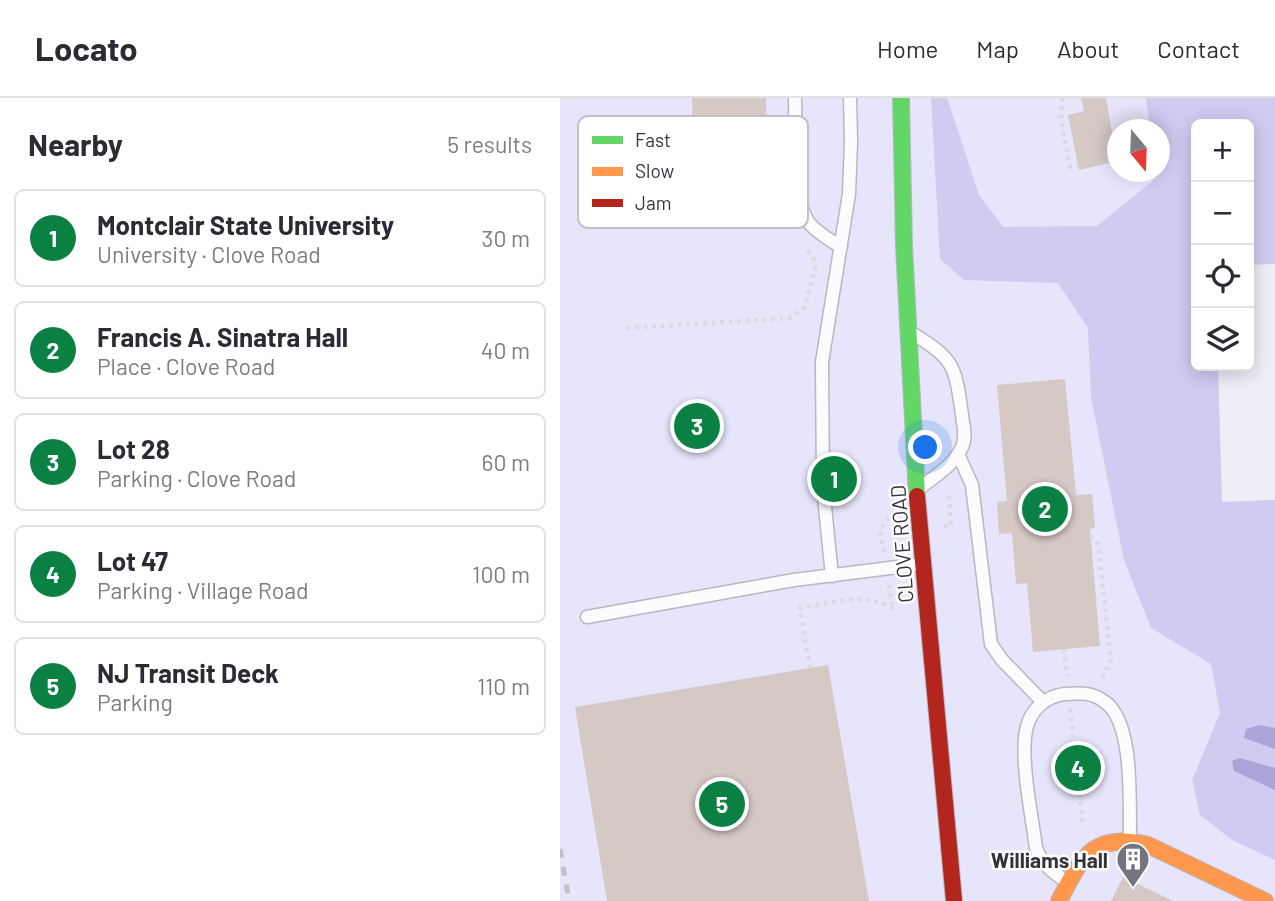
<!DOCTYPE html>
<meta charset="utf-8">
<style>
:root{--surface:#fff;--page:#f7f7f7;--text:#2b2b33;--muted:#7c7c81;--line:#e1e1e2;--accent:#0b8043}
body{margin:0;font-family:Barlow,sans-serif;background:var(--page);color:var(--text)}
.controls{position:absolute;right:21px;top:21px;display:grid;overflow:hidden;border-radius:10px;box-shadow:0 4px 18px #0003}
.controls button{width:63px;height:63px;display:grid;place-items:center;padding:0;border:0;border-bottom:2px solid var(--line);background:var(--surface);color:var(--text);font:35px sans-serif}
.compass{position:absolute;left:547px;top:21px;width:63px;height:63px;border-radius:50%;background:var(--surface);box-shadow:0 4px 18px #0003;rotate:161deg}
.you{position:absolute;left:366px;top:350px;width:24px;height:24px;margin:-18px;border:5px solid #fff;border-radius:50%;background:#1a73e8;box-shadow:0 0 0 10px #1a73e833}
.badge{display:grid;place-items:center;width:46px;height:46px;border-radius:50%;background:var(--accent);color:#fff;font-size:23px;font-weight:700}
.pin{position:absolute;translate:-50% -50%;border:4px solid #fff;box-shadow:0 2px 7px #0006}
.list{margin:0;padding:0;list-style:none}
h2{display:flex;justify-content:space-between;align-items:center;height:91px;margin:0;padding:0 28px;font-size:30px}
h2 small{font-size:23px;font-weight:400;color:var(--muted)}
.list li{display:grid;grid-template-columns:46px 1fr auto;gap:21px;align-items:center;box-sizing:border-box;height:98px;margin:0 14px 14px;padding:0 14px;border:2px solid var(--line);border-radius:10px}
.list b{display:block;font-size:26px;white-space:nowrap}
.list p{margin:0;font-size:23px;white-space:nowrap;color:var(--muted)}
.list em{font-size:23px;font-style:normal;color:var(--muted)}
.icon{flex:none;width:38px;height:38px;fill:none;stroke:currentColor;stroke-width:2;stroke-linecap:round;stroke-linejoin:round}
.map{position:relative;flex:none;width:715px;height:803px;overflow:hidden}
header{display:flex;align-items:center;gap:42px;box-sizing:border-box;height:98px;padding:0 35px;background:var(--surface);border-bottom:2px solid var(--line)}
header strong{font-size:33px}
nav{display:flex;gap:38px;margin-inline-start:auto;font-size:24px}
main{display:flex}
aside{flex:1;background:var(--surface)}
.map>svg:first-child{display:block}
.built{fill:#e7e5fb}
.green{fill:#cfcbf1}
.water{fill:#aba4d8}
.building{fill:#d6c8c4}
.lines{fill:none;stroke-linecap:round;stroke-linejoin:round}
.lane-casing{stroke:#b7b7bf;stroke-width:15}
.fast-casing{stroke:#b7b7bf;stroke-width:18}
.slow-casing{stroke:#b7b7bf;stroke-width:18}
.jam-casing{stroke:#b7b7bf;stroke-width:18}
.path{stroke:#dadade;stroke-width:4.5;stroke-dasharray:3.5 5;stroke-linecap:butt}
.lane{stroke:#fcfcfe;stroke-width:12}
.fast{stroke:#63d668;stroke-width:16}
.slow{stroke:#ff974d;stroke-width:16}
.jam{stroke:#b3261e;stroke-width:16}
.rail{stroke:#c2c2c5;stroke-width:5;stroke-dasharray:9 9;stroke-linecap:butt}
.labels{text-anchor:middle;dominant-baseline:central;stroke-width:5;stroke-linejoin:round;paint-order:stroke}
.street-label{font-size:21px;fill:#33333c;stroke:#fff}
.poi-label{font-size:21px;font-weight:bold;fill:#33333c;stroke:#fff;text-anchor:end}
.key{fill:#fff;stroke:#c2c2c4;stroke-width:2}
.key-label{font-size:19px;fill:#33333c}
</style>
<header>
<strong>Locato</strong>
<nav><a>Home</a><a>Map</a><a>About</a><a>Contact</a></nav>
</header>
<main>
<aside>
<h2>Nearby<small>5 results</small></h2>
<ul class="list">
<li><span class="badge">1</span><div><b>Montclair State University</b><p>University · Clove Road</p></div><em>30 m</em></li>
<li><span class="badge">2</span><div><b>Francis A. Sinatra Hall</b><p>Place · Clove Road</p></div><em>40 m</em></li>
<li><span class="badge">3</span><div><b>Lot 28</b><p>Parking · Clove Road</p></div><em>60 m</em></li>
<li><span class="badge">4</span><div><b>Lot 47</b><p>Parking · Village Road</p></div><em>100 m</em></li>
<li><span class="badge">5</span><div><b>NJ Transit Deck</b><p>Parking</p></div><em>110 m</em></li>
</ul>
</aside>
<div class="map">
<svg width="715" height="803" viewBox="0 0 715 803">
<rect width="100%" height="100%" fill="#eeedf8"/>
<path class="built" d="M0,0H586L590,31L558,32V74H595V80L591,530L651,566L660,615L632,682L672,742L715,762V803H0Z"/>
<path class="green" d="M371,0H387L419,97L443,129L537,128L595,81V74H600V32L590,31L586,0H715V166L689,167V26H636V268H658L662,404L715,402V762L672,742L640,717L632,682L660,615L651,566L591,530L564,462L531,299L528,230L498,185L404,182L380,161Z"/>
<path class="water" d="M700,627L715,630V651L684,640L686,631Z
M680,660L715,670V692L674,673L672,663Z"/>
<path class="building" d="M132,0H206L207,47H211L213,126L129,128L128,48H133Z
M521,0H546L557,63L519,72L508,17L524,13Z
M505,281L516,397L532,396L535,430L530,431L540,548L473,554L467,485L456,486L452,435L439,436L437,404L447,403L437,287Z
M268,567L309,803H47L15,609Z
M563,779L613,803H551Z"/>
<g class="lines">
<defs>
<path id="lane" d="M235,0C236,31 231,103 250,126C259,136 270,142 281,149
M352,235C395,262 395,267 402,317C403,327 407,339 402,349C394,367 375,378 360,390
M398,356L412,387L431,546L442,562L483,604
M272,478L263,389L262,264L289,96L291,43L290,0
M27,519L234,482L362,466
M508,785C493,774 483,768 476,750C472,718 459,658 467,628C472,611 486,598 505,596C520,595 532,594 545,604C575,625 569,709 570,743"/>
<path id="fast" d="M341,0L344,148L357,398"/>
<path id="slow" d="M499,803C522,759 532,734 588,747L705,803"/>
<path id="jam" d="M357,398L394,803"/>
</defs>
<use href="#lane" class="lane-casing"/>
<use href="#fast" class="fast-casing"/>
<use href="#slow" class="slow-casing"/>
<use href="#jam" class="jam-casing"/>
<path class="path" d="M502,0L501,23L510,69L518,66
M218,92L225,120
M67,230L230,220L245,209L255,169L253,160L246,150
M384,428H391L389,400L394,394
M530,438L538,446L551,562L541,582L539,581
M324,454L320,433L328,420
M329,487L333,510
M504,551L507,578
M250,570L240,510C272,505 305,493 334,511
M510,611L523,728"/>
<use href="#lane" class="lane"/>
<use href="#fast" class="fast"/>
<use href="#slow" class="slow"/>
<use href="#jam" class="jam"/>
<path class="rail" d="M0,751L9,803"/>
</g>
<defs>
<symbol id="building-pin" viewBox="-11 -11 22 30"><path d="M0 17L-7.5 6A9.5 9.5 0 1 1 7.5 6Z" fill="#74747e" stroke="#fff"/><path d="M-4-6H4V6H1V3H-1V6H-4ZM-2.5-4.3h1.7v1.8h-1.7ZM.8-4.3h1.7v1.8H.8ZM-2.5-1h1.7V.8h-1.7ZM.8-1h1.7V.8H.8Z" fill="#fff"/></symbol>
</defs>
<g fill-rule="evenodd">
<use href="#building-pin" x="554" y="742" width="38" height="52"/>
</g>
<g class="labels">
<g class="street-label">
<text transform="translate(341 446) rotate(-94)">CLOVE ROAD</text>
</g>
<g class="poi-label">
<text x="548" y="761">Williams Hall</text>
</g>
</g>
<rect x="18" y="18" width="230" height="112" rx="10" class="key"/>
<rect x="32" y="38" width="31" height="8" fill="#63d668"/>
<rect x="32" y="69" width="31" height="9" fill="#ff974d"/>
<rect x="32" y="101" width="31" height="8" fill="#b3261e"/>
<g class="key-label">
<text x="75" y="49">Fast</text>
<text x="75" y="80">Slow</text>
<text x="75" y="112">Jam</text>
</g>
</svg>
<div class="controls">
<button>+</button>
<button>−</button>
<button><svg class="icon" aria-label="locate" viewBox="0 0 24 24"><circle cx="12" cy="12" r="6"/><path d="M12 2v4M12 18v4M2 12h4M18 12h4"/></svg></button>
<button><svg class="icon" aria-label="layers" viewBox="0 0 24 24"><path d="M12 4l9 5-9 5-9-5zM3 14l9 5 9-5"/></svg></button>
</div>
<svg class="compass" viewBox="-18 -18 36 36"><path d="M0-13l5 13h-10z" fill="#e53935"/><path d="M0 13l5-13h-10z" fill="#7c7c81"/></svg>
<div class="you"></div>
<div class="pin badge" style="left:274px;top:381px">1</div>
<div class="pin badge" style="left:485px;top:411px">2</div>
<div class="pin badge" style="left:137px;top:328px">3</div>
<div class="pin badge" style="left:518px;top:670px">4</div>
<div class="pin badge" style="left:162px;top:706px">5</div>
</div>
</main>
